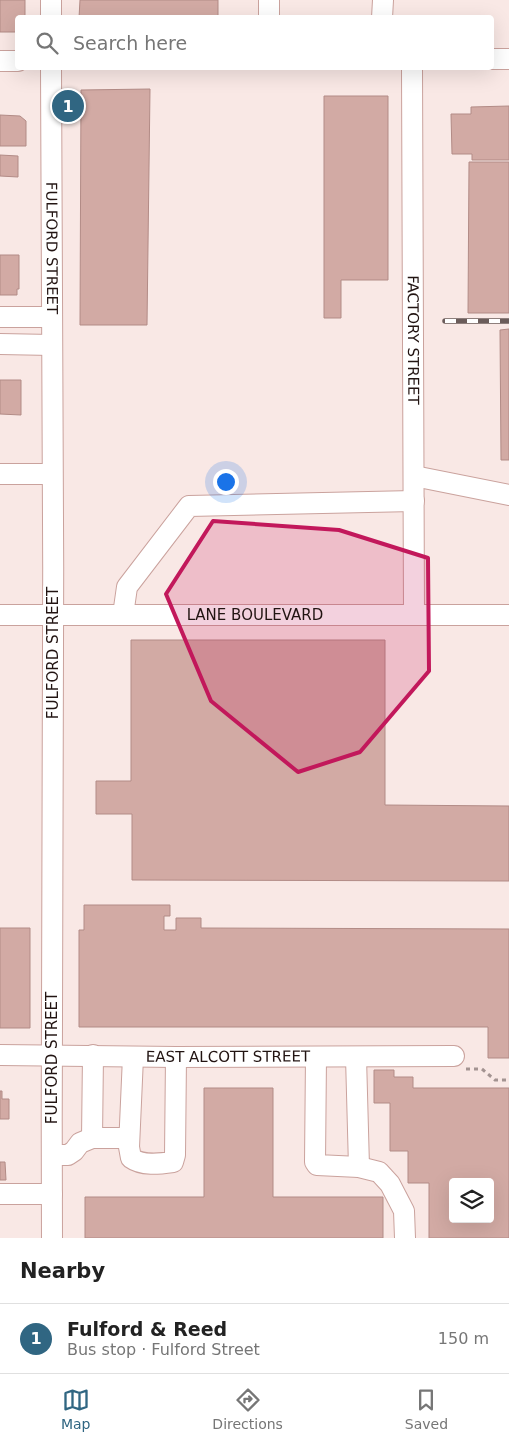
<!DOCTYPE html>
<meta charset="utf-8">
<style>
:root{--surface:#fff;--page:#f6f6f6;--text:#222;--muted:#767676;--line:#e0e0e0;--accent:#306682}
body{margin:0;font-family:"DejaVu Sans",sans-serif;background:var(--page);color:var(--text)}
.controls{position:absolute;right:15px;bottom:15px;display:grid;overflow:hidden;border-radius:5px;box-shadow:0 5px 20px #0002}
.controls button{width:45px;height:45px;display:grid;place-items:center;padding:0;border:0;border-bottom:1px solid var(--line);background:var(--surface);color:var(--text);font:25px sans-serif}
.you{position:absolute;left:225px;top:481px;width:18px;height:18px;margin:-12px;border:4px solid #fff;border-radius:50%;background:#1a73e8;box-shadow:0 0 0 8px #1a73e833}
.badge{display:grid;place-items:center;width:32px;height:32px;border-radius:50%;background:var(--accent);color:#fff;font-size:16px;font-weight:700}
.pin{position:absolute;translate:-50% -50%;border:2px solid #fff;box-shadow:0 1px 5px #0006}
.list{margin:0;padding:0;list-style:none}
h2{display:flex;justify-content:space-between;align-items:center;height:65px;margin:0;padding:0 20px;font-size:21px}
h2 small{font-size:16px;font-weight:400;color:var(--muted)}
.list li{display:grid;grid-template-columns:32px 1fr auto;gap:15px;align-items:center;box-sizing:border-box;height:70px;padding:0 20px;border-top:1px solid var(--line)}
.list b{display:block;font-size:19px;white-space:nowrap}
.list p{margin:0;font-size:16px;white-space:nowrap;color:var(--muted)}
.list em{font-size:16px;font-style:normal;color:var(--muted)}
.icon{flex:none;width:28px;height:28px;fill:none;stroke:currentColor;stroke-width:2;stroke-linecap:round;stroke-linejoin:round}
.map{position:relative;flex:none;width:509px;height:1238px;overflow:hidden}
.search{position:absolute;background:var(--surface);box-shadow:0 5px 20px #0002;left:15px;right:15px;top:15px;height:55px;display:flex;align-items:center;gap:12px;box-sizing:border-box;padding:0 18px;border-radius:5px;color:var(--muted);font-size:19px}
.sheet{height:135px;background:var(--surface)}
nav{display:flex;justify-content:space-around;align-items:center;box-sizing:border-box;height:70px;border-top:1px solid var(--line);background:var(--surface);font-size:14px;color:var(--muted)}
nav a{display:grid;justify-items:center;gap:2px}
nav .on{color:var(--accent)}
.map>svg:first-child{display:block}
.building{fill:#d2aaa4;stroke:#b28b86;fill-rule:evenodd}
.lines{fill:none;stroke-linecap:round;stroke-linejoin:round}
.minor-casing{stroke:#caa29d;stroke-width:22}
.path{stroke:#a39391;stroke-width:3;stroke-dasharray:4 4;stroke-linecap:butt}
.minor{stroke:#fff;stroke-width:20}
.rail-casing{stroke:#6b5c5a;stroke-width:5.5}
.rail{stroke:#fff;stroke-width:4;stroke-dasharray:11;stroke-linecap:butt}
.marked{fill:#c2185b;fill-opacity:0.2;stroke:#c2185b;stroke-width:4;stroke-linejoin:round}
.labels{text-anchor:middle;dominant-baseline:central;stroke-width:5;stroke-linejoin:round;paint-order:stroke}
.street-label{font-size:15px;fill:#221412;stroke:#fff}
</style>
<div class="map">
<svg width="509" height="1238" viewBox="0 0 509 1238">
<rect width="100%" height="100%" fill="#f9e8e5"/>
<path class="building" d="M0,0H25V18H18V32H0Z
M80,0H218V18H79Z
M150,89L147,325H80L81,90Z
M324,96H388V280H341V318H324Z
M509,106V160H472V154H452L451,114H471V107Z
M0,115L20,116L26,121V146H0Z
M0,155L18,156V177L0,176Z
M469,162H509V313H468Z
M0,255H19V289H17V295H0Z
M509,329V460H501L500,330Z
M0,380H21V415L0,414Z
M131,640H385V805L509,806V881L132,880V814H96V781H131Z
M84,905H170V916H164V930H176V918H201V928L509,929V1058H488V1027H79V930H84Z
M0,928H30V1028H0Z
M374,1070H394V1077H413V1088H509V1238H429V1183H408V1151H390V1103H374ZM453,1182H490V1219H453Z
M204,1088H273V1197H383V1238H85V1197H204Z
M0,1091H2V1099H9V1119H0Z
M0,1162H5L6,1180H0Z"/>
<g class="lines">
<defs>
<g id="minor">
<path d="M51,18V0"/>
<path d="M269,18V0"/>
<path d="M382,18L383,0"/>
<path d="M492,59H509"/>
<path d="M0,61H18"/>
<path id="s1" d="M51,68C51,262 54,456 53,650C53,846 51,1042 52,1238"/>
<path id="s2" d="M412,68L414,614"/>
<path d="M0,317H52"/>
<path d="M0,344L52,345"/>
<path d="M0,474H52"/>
<path d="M414,476L509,495"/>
<path id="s3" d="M0,615H509"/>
<path d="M123,615L127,587L189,506L414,501"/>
<path id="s4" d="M0,1055L176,1057L454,1056"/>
<path d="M133,1057L129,1147L131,1158C142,1166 159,1164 173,1162L175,1155L176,1057"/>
<path d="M316,1057L315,1162L317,1165L359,1167L379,1172L390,1184L404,1211L405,1238"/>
<path d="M356,1057L359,1167"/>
<path d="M92,1138L93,1055"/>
<path d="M52,1155H68L74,1151L80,1143L92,1138H129"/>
<path d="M0,1194H52"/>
</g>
</defs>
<use href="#minor" class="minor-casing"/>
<path class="path" d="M466,1069H482L495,1080H509"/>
<use href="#minor" class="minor"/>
<defs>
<path id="rail" d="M445,321H509"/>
</defs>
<use href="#rail" class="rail-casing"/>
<use href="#rail" class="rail"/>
</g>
<path class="marked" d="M213,521L339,530L428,558L429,671L360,752L298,772L211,701L166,594Z"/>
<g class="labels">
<g class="street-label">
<text stroke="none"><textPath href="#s1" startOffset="180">FULFORD STREET</textPath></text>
<text stroke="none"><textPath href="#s2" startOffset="272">FACTORY STREET</textPath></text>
<text stroke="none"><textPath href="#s3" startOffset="255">LANE BOULEVARD</textPath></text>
<text transform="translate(53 653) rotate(-90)">FULFORD STREET</text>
<text stroke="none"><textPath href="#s4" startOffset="228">EAST ALCOTT STREET</textPath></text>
<text transform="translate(52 1058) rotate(-90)">FULFORD STREET</text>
</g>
</g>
</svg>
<div class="controls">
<button><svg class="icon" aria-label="layers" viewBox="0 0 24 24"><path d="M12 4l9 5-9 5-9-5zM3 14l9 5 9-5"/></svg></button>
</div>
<div class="you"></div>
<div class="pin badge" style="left:68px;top:106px">1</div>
<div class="search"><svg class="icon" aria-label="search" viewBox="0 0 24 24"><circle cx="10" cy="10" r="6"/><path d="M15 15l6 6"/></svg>Search here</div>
</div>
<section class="sheet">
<h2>Nearby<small></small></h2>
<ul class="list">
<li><span class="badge">1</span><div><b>Fulford &amp; Reed</b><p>Bus stop · Fulford Street</p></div><em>150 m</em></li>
</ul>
</section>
<nav>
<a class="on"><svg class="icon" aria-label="map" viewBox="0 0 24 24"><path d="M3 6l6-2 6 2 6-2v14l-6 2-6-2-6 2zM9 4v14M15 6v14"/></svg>Map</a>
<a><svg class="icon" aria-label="directions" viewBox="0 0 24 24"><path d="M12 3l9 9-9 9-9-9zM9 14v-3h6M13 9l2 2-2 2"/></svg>Directions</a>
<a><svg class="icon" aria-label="saved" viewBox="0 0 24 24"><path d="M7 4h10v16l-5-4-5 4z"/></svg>Saved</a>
</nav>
